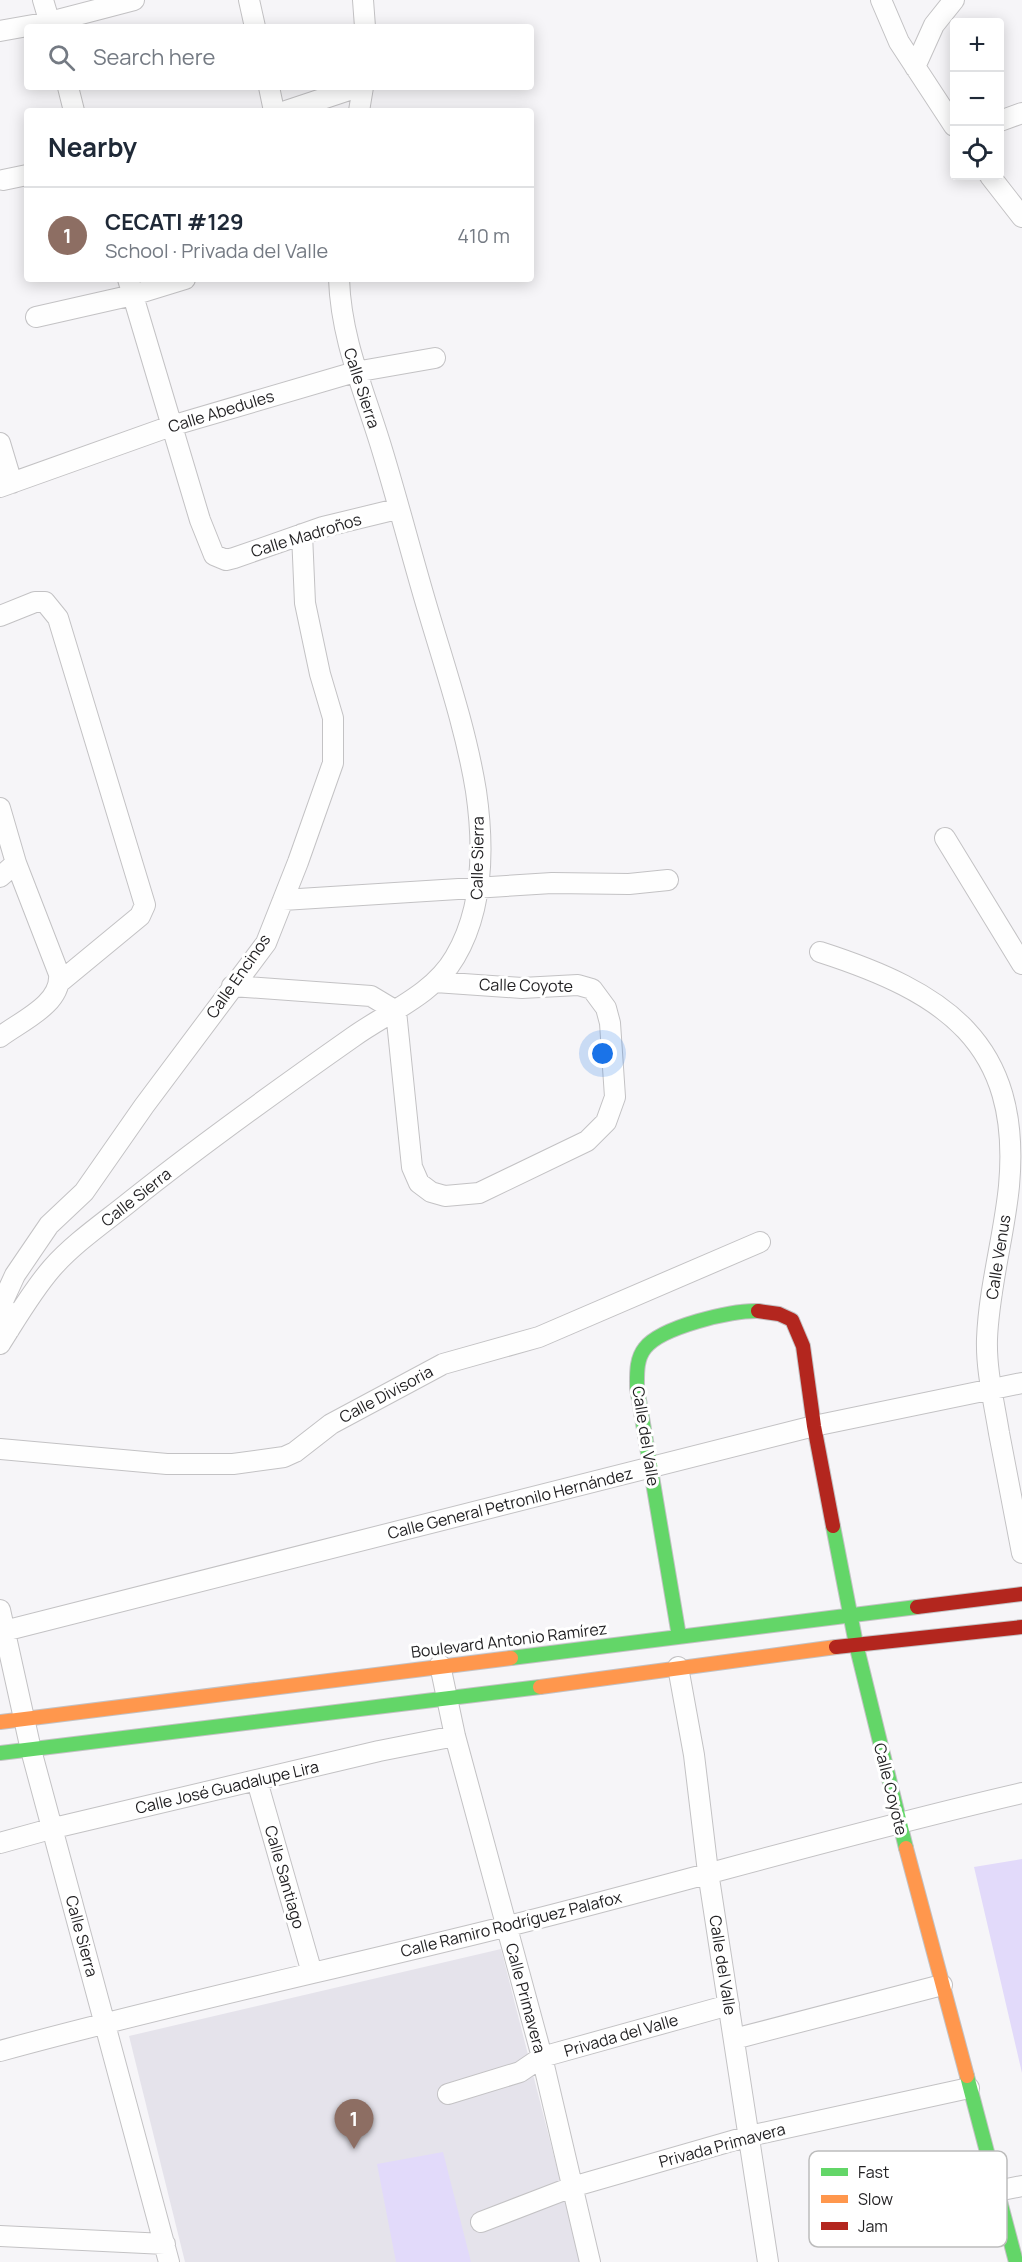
<!DOCTYPE html>
<meta charset="utf-8">
<style>
:root{--surface:#fff;--page:#f6f6f7;--text:#1f2937;--muted:#747a83;--line:#e0e1e3;--accent:#6b6a6c}
body{margin:0;font-family:Manrope,sans-serif;background:var(--page);color:var(--text)}
.controls{position:absolute;right:18px;top:18px;display:grid;overflow:hidden;border-radius:6px;box-shadow:0 3px 15px #0003}
.controls button{width:54px;height:54px;display:grid;place-items:center;padding:0;border:0;border-bottom:2px solid var(--line);background:var(--surface);color:var(--text);font:30px sans-serif}
.you{position:absolute;left:603px;top:1054px;width:21px;height:21px;margin:-15px;border:4px solid #fff;border-radius:50%;background:#1a73e8;box-shadow:0 0 0 9px #1a73e833}
.badge{display:grid;place-items:center;width:39px;height:39px;border-radius:50%;background:var(--accent);color:#fff;font-size:20px;font-weight:700}
.pin{position:absolute;translate:-50% -50px;filter:drop-shadow(0 2px 3px #0008)}
.pin::after{content:'';position:absolute;top:32px;width:21px;height:18px;background:inherit;clip-path:polygon(0 0,100% 0,50% 100%)}
.list{margin:0;padding:0;list-style:none}
h2{display:flex;justify-content:space-between;align-items:center;height:78px;margin:0;padding:0 24px;font-size:26px}
h2 small{font-size:20px;font-weight:400;color:var(--muted)}
.list li{display:grid;grid-template-columns:39px 1fr auto;gap:18px;align-items:center;box-sizing:border-box;height:96px;padding:0 24px;border-top:2px solid var(--line)}
.list b{display:block;font-size:22px;white-space:nowrap}
.list p{margin:0;font-size:20px;white-space:nowrap;color:var(--muted)}
.list em{font-size:20px;font-style:normal;color:var(--muted)}
.icon{flex:none;width:33px;height:33px;fill:none;stroke:currentColor;stroke-width:2;stroke-linecap:round;stroke-linejoin:round}
.map{position:relative;flex:none;width:1022px;height:2262px;overflow:hidden}
.search{position:absolute;background:var(--surface);box-shadow:0 3px 15px #0003;left:24px;top:24px;width:510px;height:66px;display:flex;align-items:center;gap:15px;box-sizing:border-box;padding:0 21px;border-radius:6px;color:var(--muted);font-size:22px}
.panel{position:absolute;background:var(--surface);box-shadow:0 3px 15px #0003;left:24px;top:108px;width:510px;height:174px;border-radius:6px}
.map>svg:first-child{display:block}
.built{fill:#e5e3eb}
.green{fill:#e2dafa}
.lines{fill:none;stroke-linecap:round;stroke-linejoin:round}
.street-casing{stroke:#c3c2c4;stroke-width:22}
.fast-casing{stroke:#c3c2c4;stroke-width:16}
.slow-casing{stroke:#c3c2c4;stroke-width:16}
.jam-casing{stroke:#c3c2c4;stroke-width:16}
.street{stroke:#fefefe;stroke-width:20}
.fast{stroke:#63d668;stroke-width:14}
.slow{stroke:#ff974d;stroke-width:14}
.jam{stroke:#b3261e;stroke-width:14}
.labels{text-anchor:middle;dominant-baseline:central;stroke-width:6;stroke-linejoin:round;paint-order:stroke}
.street-label{font-size:16px;fill:#201f21;stroke:#fff}
.key{fill:#fff;stroke:#bcbcbc;stroke-width:1.5}
.key-label{font-size:16px;fill:#201f21}
</style>
<div class="map">
<svg width="1022" height="2262" viewBox="0 0 1022 2262">
<rect width="100%" height="100%" fill="#f6f5f8"/>
<path class="built" d="M501,1949L581,2262H185L129,2036Z"/>
<path class="green" d="M1022,1859V2073L974,1867Z
M443,2152L471,2262H396L377,2164Z"/>
<g class="lines">
<defs>
<path id="street" d="M43,0L51,27
M249,0L255,27
M363,0L365,27
M881,0L899,42L954,126
M0,31L50,22L134,0
M915,67L934,25L954,0
M68,87L74,111
M269,87L274,111
M286,111L358,87
M359,111L363,87
M1000,121L1022,113
M990,176L1022,217
M3,180L27,175
M128,279L200,520L214,555L226,560L234,558L323,527L397,509
M36,317L133,295L185,279
M0,443L12,483
M0,487L171,426L355,372L435,358
M0,616L35,602H45L58,618L145,905L140,916L60,982
M0,808L16,863L59,974C62,1004 21,1021 0,1037
M945,838L1022,964
M0,877L16,863
M283,900L552,883L629,884L668,880
M820,952C944,992 1022,1042 1009,1186C1004,1237 989,1287 987,1339C986,1370 994,1402 999,1433C1007,1473 1014,1513 1022,1553
M232,986L371,996L396,1011L412,1167L419,1183L431,1192L445,1196L479,1193L587,1141L606,1122L615,1097L610,1023L606,1008L592,989L578,985L522,988L435,982
M9,1330L3,1301L15,1275L49,1225L84,1192L144,1106L266,943L298,862L333,763V718L320,674L305,603L302,534
M0,1344C16,1319 32,1291 52,1268C75,1242 105,1222 132,1200C202,1144 279,1089 353,1037C388,1012 433,995 455,957C484,908 484,846 476,791C466,729 445,668 427,607C411,553 397,498 380,443C363,388 341,338 339,279
M0,1449L167,1464H233L284,1457L295,1452L331,1424L443,1364L539,1337L760,1242
M0,1610L31,1750L169,2262
M0,1632L814,1426L1022,1383
M440,1665L455,1736L542,2057L590,2262
M678,1667L694,1755L708,1872L768,2262
M257,1781L312,1973
M0,1843L54,1828L379,1751L455,1736
M734,2039L942,1985
M0,2051C167,2005 336,1969 504,1927C677,1884 848,1833 1022,1793
M448,2094L520,2072L542,2057L729,2005
M997,2191L1022,2186
M481,2222L572,2187L749,2136L969,2088
M0,2236L165,2244"/>
<path id="fast" d="M833,1526L856,1644L906,1848
M679,1636L637,1388C637,1374 636,1359 645,1348C661,1327 732,1310 758,1311
M511,1658L917,1607
M0,1753L540,1687
M967,2076L1016,2262"/>
<path id="slow" d="M540,1687L836,1647
M0,1722L511,1658
M906,1848L967,2076"/>
<path id="jam" d="M758,1311L779,1314L792,1320L803,1346L814,1426L833,1526
M917,1607L1022,1594
M836,1647L1022,1627"/>
</defs>
<use href="#street" class="street-casing"/>
<use href="#fast" class="fast-casing"/>
<use href="#slow" class="slow-casing"/>
<use href="#jam" class="jam-casing"/>
<use href="#street" class="street"/>
<use href="#fast" class="fast"/>
<use href="#slow" class="slow"/>
<use href="#jam" class="jam"/>
</g>
<g class="labels">
<g class="street-label">
<text transform="translate(362 388) rotate(72)">Calle Sierra</text>
<text transform="translate(221 411) rotate(-17)">Calle Abedules</text>
<text transform="translate(306 535) rotate(-17)">Calle Madroños</text>
<text transform="translate(477 858) rotate(-89)">Calle Sierra</text>
<text transform="translate(238 976) rotate(-55)">Calle Encinos</text>
<text transform="translate(526 985) rotate(1)">Calle Coyote</text>
<text transform="translate(136 1197) rotate(-38)">Calle Sierra</text>
<text transform="translate(998 1257) rotate(-81)">Calle Venus</text>
<text transform="translate(386 1394) rotate(-28)">Calle Divisoria</text>
<text transform="translate(646 1436) rotate(81)">Calle del Valle</text>
<text transform="translate(510 1503) rotate(-14)">Calle General Petronilo Hernández</text>
<text transform="translate(509 1640) rotate(-7)">Boulevard Antonio Ramírez</text>
<text transform="translate(227 1787) rotate(-13)">Calle José Guadalupe Lira</text>
<text transform="translate(891 1789) rotate(76)">Calle Coyote</text>
<text transform="translate(285 1877) rotate(74)">Calle Santiago</text>
<text transform="translate(511 1924) rotate(-14)">Calle Ramiro Rodríguez Palafox</text>
<text transform="translate(82 1936) rotate(75)">Calle Sierra</text>
<text transform="translate(723 1965) rotate(81)">Calle del Valle</text>
<text transform="translate(526 1998) rotate(75)">Calle Primavera</text>
<text transform="translate(621 2035) rotate(-16)">Privada del Valle</text>
<text transform="translate(722 2145) rotate(-15)">Privada Primavera</text>
</g>
</g>
<rect x="809" y="2151" width="198" height="96" rx="9" class="key"/>
<rect x="821" y="2168" width="27" height="8" fill="#63d668"/>
<rect x="821" y="2195" width="27" height="8" fill="#ff974d"/>
<rect x="821" y="2222" width="27" height="8" fill="#b3261e"/>
<g class="key-label">
<text x="858" y="2178">Fast</text>
<text x="858" y="2205">Slow</text>
<text x="858" y="2232">Jam</text>
</g>
</svg>
<div class="controls">
<button>+</button>
<button>−</button>
<button><svg class="icon" aria-label="locate" viewBox="0 0 24 24"><circle cx="12" cy="12" r="6"/><path d="M12 2v4M12 18v4M2 12h4M18 12h4"/></svg></button>
</div>
<div class="you"></div>
<div class="pin badge" style="left:354px;top:2149px;background:#8d6e63">1</div>
<div class="search"><svg class="icon" aria-label="search" viewBox="0 0 24 24"><circle cx="10" cy="10" r="6"/><path d="M15 15l6 6"/></svg>Search here</div>
<section class="panel">
<h2>Nearby<small></small></h2>
<ul class="list">
<li><span class="badge" style="background:#8d6e63">1</span><div><b>CECATI #129</b><p>School · Privada del Valle</p></div><em>410 m</em></li>
</ul>
</section>
</div>
